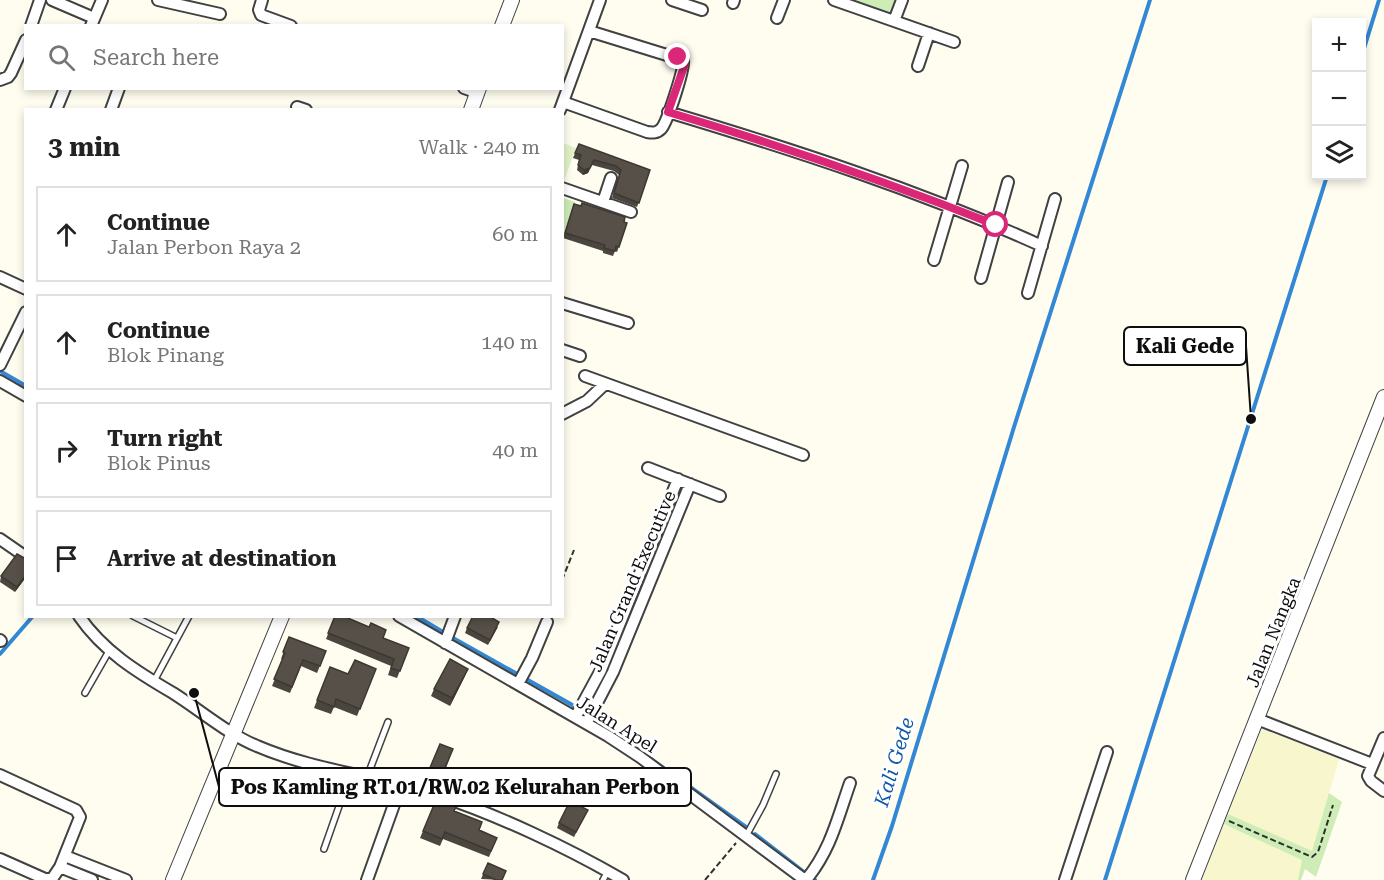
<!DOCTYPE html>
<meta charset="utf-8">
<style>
:root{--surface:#fff;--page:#f2f2f2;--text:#222;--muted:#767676;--line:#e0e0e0}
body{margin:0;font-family:"Roboto Serif",serif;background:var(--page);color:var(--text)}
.controls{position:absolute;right:18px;top:18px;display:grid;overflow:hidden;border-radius:0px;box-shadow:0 3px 9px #0003}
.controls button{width:54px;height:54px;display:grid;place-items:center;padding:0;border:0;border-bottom:2px solid var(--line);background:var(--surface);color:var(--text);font:30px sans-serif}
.stop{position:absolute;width:18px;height:18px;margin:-14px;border:4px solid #db2777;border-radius:50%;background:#fff}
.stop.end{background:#db2777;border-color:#fff;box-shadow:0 2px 6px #0008}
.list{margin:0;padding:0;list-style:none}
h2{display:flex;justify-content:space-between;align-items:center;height:78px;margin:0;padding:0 24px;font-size:26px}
h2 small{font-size:20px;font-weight:400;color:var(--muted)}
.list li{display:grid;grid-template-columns:39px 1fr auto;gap:18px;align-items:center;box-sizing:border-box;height:96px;margin:0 12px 12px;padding:0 12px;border:2px solid var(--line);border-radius:0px}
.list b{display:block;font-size:22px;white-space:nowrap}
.list p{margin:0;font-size:20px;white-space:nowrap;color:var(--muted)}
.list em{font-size:20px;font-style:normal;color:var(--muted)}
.icon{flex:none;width:33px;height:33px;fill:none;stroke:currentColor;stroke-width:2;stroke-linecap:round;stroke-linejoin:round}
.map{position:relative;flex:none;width:1384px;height:880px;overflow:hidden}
.search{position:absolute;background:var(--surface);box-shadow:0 3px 9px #0003;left:24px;top:24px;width:540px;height:66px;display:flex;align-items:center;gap:15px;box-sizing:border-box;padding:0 21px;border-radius:0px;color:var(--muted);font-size:22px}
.panel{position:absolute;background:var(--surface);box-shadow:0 3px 9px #0003;left:24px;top:108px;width:540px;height:510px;border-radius:0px}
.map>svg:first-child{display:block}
.farmland{fill:#f7f6cd}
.green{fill:#ceecb6}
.pitch{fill:#e1f2c8}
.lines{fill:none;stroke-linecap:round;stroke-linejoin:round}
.stream{stroke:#3388d5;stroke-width:4}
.service-casing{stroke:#414141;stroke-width:8}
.minor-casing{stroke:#414141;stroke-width:14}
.tertiary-casing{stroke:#414141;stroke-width:16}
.path{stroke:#303030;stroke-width:2;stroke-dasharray:6 3;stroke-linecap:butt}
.service{stroke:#fff;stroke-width:5}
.minor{stroke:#fff;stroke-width:10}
.tertiary{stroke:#fff;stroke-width:14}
.wall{fill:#4b453f}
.shaded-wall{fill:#3d3833}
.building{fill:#575049;stroke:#3d3833;stroke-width:1.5}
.route{stroke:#db2777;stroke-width:8}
.labels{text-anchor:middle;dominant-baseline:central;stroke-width:6;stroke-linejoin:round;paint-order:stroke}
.street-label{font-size:18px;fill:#0e0e0e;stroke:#fff}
.water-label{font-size:20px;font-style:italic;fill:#1059a7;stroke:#fff}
.leader{fill:none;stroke:#0e0e0e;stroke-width:2}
.callout-dot{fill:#0e0e0e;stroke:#fff;stroke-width:2}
.callout{fill:#fff;stroke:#0e0e0e;stroke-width:2}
.callout-label{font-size:20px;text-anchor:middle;font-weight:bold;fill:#0e0e0e}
</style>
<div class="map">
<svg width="1384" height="880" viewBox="0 0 1384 880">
<rect width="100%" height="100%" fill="#fffdef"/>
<path class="farmland" d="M1262,729L1339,759L1312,852L1228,814Z
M1224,824L1303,860L1298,880H1202Z"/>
<path class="green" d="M845,0H899L893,17Z
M563,198L575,202L563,240L562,198Z
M1329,793L1342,802L1316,877L1305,869L1301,880H1298L1302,860L1224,824L1228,814L1312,851Z"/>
<path class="pitch" d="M563,143L576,148L564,181H562Z"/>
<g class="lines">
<path class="stream" d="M1362,55L1379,0
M0,371L26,386
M416,616L443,632
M453,638L576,707
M0,654L33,616
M595,719L746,827
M755,834L804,872
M814,879L815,880
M873,880L892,826L1014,427L1150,0
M1105,880L1327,176"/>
<defs>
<path id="service" d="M133,616L177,638
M154,681L189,616
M85,693L109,651
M367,777L388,722
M746,836L763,805L776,774
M324,849L350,775
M603,880L608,871"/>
<path id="minor" d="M52,0L94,18
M158,0L220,14
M262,0L259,10L261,15L291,26
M672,0L702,10
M834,0L954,42
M733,3L734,0
M777,18L784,0
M894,21L902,0
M31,26L40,0
M91,26L102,0
M918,66L929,33
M0,80L8,77L11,73L26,40
M464,88L478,93
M563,102L647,132C653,133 657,133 661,129C667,123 685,68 683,60L589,31
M297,107L306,110
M56,110L65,88
M111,110L119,88
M560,110L600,0
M668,112C795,150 921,191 1042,246
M562,188L631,212
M603,202L611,178
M934,260L962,166
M0,277L26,289
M981,278L1008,182
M1028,293L1055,199
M562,303L628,323
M562,350L580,356
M0,365L26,312
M585,376L803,455
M0,381L26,396
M562,414L587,401L605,384
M648,468L720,496
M0,539L26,557
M79,616C103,651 137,672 173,693C200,710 229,735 257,746C315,771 378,776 437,795C498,815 568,848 623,880
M399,616L608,736L640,757L805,880
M0,640L1,641
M445,643L455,616
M518,684L532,658L547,622
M576,716L601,670L678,479
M1257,719L1372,764
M587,722L613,672L690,484
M1384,738L1368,776L1371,781L1384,791
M0,775L76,810L80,817L60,867L52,879H45L0,859
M65,856L126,880
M60,867L92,880
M367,880L401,785
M806,880C831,849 837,820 850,783
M1065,880L1107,752"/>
<path id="tertiary" d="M502,26L512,0
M471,110L479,88
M173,880L282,616
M1193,880L1384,397"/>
</defs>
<use href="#service" class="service-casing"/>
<use href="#minor" class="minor-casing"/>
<use href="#tertiary" class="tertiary-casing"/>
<path class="path" d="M562,580L574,550
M1229,821L1312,857L1318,852L1333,805
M705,880L736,843"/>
<use href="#service" class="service"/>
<use href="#minor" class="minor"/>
<use href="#tertiary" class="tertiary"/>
</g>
<path class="wall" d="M579,144L650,170L637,207L612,198L619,175L614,171L592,165L588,173L583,175L577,170L579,160L573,158Z
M574,204L627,223L617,252L615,251L613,256L603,253V251L563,238Z
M1,576L26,577L15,592L0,582Z
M335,616L383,638L409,648L397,678L388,675L391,666L326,639Z
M498,627L488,645L465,633L467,628Z
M289,637L326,651L317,673L301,666L290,693L272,686L283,659H281Z
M330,667L348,674L376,669L357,716L334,707L331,714L314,708Z
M465,676L450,706L431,696L434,689Z
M440,744L453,749L443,776L438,774L436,779L428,775Z
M588,810L574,837L557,828L559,823Z
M454,811L479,830L497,838L489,857L443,839L440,846L420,838L423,831Z
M488,863L502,880L481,879Z"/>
<path class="shaded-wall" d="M594,160L588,173L583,175L584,170Z
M26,575V577L15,592L17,587Z
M468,669L465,676L450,706L452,698Z"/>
<path class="building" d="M579,144L650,170L639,203L614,193L621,170L616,166L594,160L590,168L584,170L578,165L581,155L575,153Z
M582,203L625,217L624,222L627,223L619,247L616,246L615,251L604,248L605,245L565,233L574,204L581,206Z
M17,554L26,559V575L17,587L1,576Z
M335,616H343L369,627L371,623L386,630L383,638L409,648L400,671L391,668L394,659L328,633Z
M473,616H489L499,622L490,640L467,628Z
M289,637L326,651L320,666L303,660L292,687L274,679L285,653L283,652Z
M450,659L468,669L452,698L434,689Z
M355,660L376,669L360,709L336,699L334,707L317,700L330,667L348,674Z
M440,744L453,749L444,770L440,769L438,774L429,770Z
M436,800L446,805L448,800L458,803L454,811L482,822L479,830L497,838L491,851L445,832L442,839L423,831Z
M570,801L588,810L576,832L559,823Z
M488,863L506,871L502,880H496L483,874Z"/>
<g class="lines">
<path class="route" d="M678,57L683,60L685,64L668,112C779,145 888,182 996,225"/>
</g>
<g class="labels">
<g class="street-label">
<text transform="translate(632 581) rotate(-67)">Jalan Grand Executive</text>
<text transform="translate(1273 632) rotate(-68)">Jalan Nangka</text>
<text transform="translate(617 724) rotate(32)">Jalan Apel</text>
</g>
<g class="water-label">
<text transform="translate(894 762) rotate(-73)">Kali Gede</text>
</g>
</g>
<path class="leader" d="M1251 419L1246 346M194 693L219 787"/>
<g class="callout-dot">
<circle cx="1251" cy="419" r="6"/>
<circle cx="194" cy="693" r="6"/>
</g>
<g class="callout">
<rect x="1124" y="327" width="122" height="38" rx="6"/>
<rect x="219" y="768" width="472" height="38" rx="6"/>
</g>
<g class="callout-label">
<text x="1185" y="353">Kali Gede</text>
<text x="455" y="794">Pos Kamling RT.01/RW.02 Kelurahan Perbon</text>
</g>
</svg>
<div class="controls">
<button>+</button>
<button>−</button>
<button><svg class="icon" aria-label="layers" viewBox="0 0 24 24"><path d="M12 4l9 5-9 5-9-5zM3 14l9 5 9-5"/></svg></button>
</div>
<div class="stop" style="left:996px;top:225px"></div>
<div class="stop end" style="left:678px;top:57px"></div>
<div class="search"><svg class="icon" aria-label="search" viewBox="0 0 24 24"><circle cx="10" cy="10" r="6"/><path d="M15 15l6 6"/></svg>Search here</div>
<section class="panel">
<h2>3 min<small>Walk · 240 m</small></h2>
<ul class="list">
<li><svg class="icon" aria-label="ahead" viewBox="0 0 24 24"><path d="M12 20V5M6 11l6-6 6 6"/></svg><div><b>Continue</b><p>Jalan Perbon Raya 2</p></div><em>60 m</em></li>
<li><svg class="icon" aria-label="ahead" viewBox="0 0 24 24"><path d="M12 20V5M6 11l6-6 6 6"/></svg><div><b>Continue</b><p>Blok Pinang</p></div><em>140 m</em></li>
<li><svg class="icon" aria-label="right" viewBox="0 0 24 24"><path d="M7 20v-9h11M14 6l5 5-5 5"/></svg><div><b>Turn right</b><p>Blok Pinus</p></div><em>40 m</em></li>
<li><svg class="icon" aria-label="arrive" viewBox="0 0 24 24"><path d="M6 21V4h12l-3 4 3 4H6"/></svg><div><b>Arrive at destination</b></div></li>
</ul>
</section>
</div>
